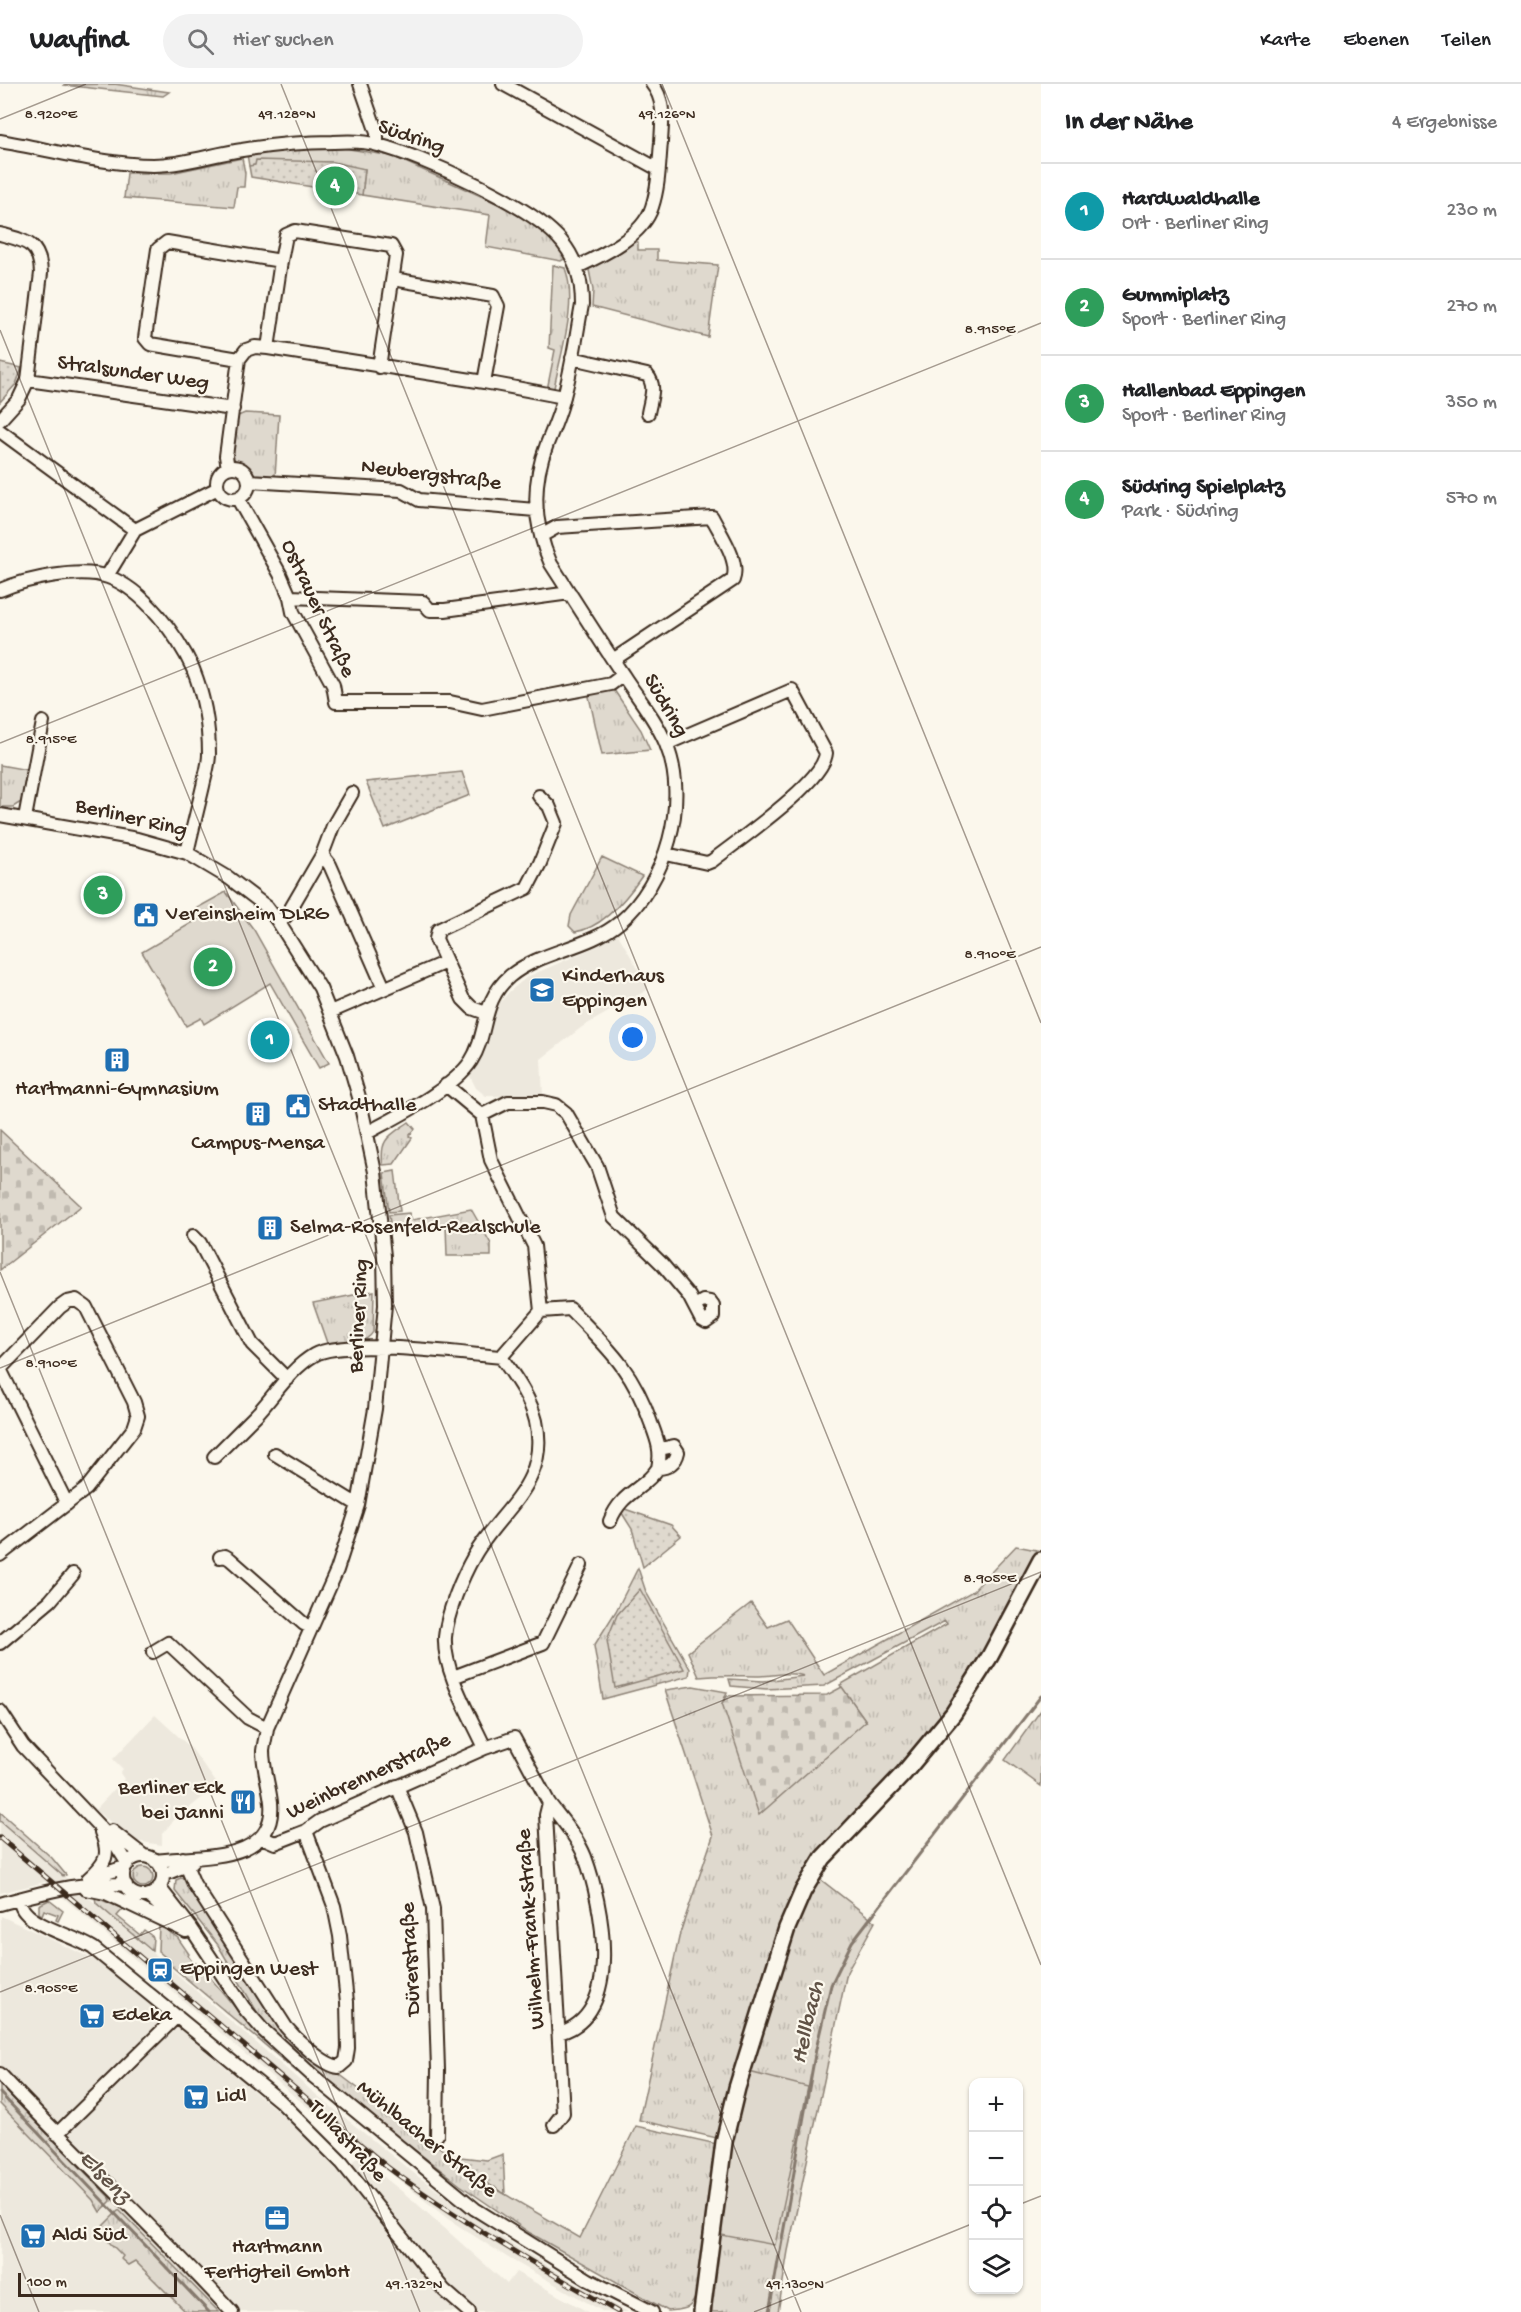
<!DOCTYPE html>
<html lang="de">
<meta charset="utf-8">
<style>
:root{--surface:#fff;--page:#f2f2f2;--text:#202124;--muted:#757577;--line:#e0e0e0;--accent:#ea580c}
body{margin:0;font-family:"Gochi Hand",sans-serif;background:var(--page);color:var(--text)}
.controls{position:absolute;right:18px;bottom:18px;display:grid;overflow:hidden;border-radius:12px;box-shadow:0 2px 4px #0004}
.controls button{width:54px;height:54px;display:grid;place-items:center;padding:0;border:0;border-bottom:2px solid var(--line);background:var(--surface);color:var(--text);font:30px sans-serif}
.scale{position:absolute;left:18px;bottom:15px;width:159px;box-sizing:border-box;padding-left:6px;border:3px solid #3b2a1e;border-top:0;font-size:16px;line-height:21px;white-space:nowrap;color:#3b2a1e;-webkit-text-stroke:4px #fbf7ec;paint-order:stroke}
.you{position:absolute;left:633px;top:954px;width:21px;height:21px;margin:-15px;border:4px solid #fff;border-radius:50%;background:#1a73e8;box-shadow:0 0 0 9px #1a73e833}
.badge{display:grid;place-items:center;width:39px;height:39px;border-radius:50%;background:var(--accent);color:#fff;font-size:20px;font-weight:700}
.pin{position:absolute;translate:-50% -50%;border:3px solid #fff;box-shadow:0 2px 6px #0006}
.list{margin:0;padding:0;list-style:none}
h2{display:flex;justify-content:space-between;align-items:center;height:78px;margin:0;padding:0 24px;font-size:26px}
h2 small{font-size:20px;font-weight:400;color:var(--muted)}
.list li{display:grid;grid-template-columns:39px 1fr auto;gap:18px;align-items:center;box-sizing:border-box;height:96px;padding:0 24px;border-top:2px solid var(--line)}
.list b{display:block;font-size:22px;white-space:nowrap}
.list p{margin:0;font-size:20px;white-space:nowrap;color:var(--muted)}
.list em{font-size:20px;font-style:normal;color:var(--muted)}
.icon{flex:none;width:33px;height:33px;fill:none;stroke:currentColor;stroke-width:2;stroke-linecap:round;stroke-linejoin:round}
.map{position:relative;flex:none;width:1041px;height:2228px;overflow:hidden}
header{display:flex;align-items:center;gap:36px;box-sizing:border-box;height:84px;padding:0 30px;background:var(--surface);border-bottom:2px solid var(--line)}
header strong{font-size:28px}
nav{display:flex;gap:33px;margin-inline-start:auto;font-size:21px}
.search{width:420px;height:54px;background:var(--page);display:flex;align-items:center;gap:15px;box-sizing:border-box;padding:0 21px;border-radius:33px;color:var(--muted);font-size:22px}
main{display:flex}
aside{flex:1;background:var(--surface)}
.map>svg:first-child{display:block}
.built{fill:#ede8dd}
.grass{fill:url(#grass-tufts);stroke:#8d8276;stroke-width:1.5}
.cemetery{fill:url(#cemetery-stones);stroke:#8d8276;stroke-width:1.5}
.park{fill:url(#park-dots);stroke:#8d8276;stroke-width:1.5}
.garden{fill:#dfd9ce;stroke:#8d8276;stroke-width:1.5}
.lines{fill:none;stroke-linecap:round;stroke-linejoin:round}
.stream{stroke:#85796d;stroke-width:3}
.minor-casing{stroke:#3b2a1e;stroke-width:16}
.major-casing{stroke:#3b2a1e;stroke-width:20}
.minor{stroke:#fbf7ec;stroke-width:12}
.major{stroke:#fbf7ec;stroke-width:15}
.rail-casing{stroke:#3b2a1e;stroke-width:5}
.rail{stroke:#fbf7ec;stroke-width:3;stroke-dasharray:9;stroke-linecap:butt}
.ticks{fill:none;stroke:#3b2a1e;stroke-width:1.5;stroke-opacity:0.45}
.labels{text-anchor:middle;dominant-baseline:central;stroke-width:4.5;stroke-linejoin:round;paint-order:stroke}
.street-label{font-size:22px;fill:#3b2a1e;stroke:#fbf7ec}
.poi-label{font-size:22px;fill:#3b2a1e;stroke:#fbf7ec;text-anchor:start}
.water-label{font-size:24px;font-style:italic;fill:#605246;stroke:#fbf7ec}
.ticks-label{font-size:15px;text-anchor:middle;fill:#3b2a1e;stroke:#fbf7ec;stroke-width:4.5;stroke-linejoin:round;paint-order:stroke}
</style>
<header>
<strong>Wayfind</strong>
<div class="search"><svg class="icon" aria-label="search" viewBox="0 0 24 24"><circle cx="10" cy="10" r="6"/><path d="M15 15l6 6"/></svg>Hier suchen</div>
<nav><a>Karte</a><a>Ebenen</a><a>Teilen</a></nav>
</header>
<main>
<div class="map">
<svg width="1041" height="2228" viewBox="0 0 1041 2228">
<defs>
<pattern id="grass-tufts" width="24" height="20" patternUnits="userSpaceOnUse" patternTransform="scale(1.5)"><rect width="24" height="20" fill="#dfd9ce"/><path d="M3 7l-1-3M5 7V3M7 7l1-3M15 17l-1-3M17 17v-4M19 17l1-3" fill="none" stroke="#c0bab0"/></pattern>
<pattern id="cemetery-stones" width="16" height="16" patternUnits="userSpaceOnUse" patternTransform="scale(1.5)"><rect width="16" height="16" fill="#dfd9ce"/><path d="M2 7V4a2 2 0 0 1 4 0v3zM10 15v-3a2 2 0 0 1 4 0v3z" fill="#c0bab0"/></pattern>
<pattern id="park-dots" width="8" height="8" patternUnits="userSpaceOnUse" patternTransform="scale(1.5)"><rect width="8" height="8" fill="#dfd9ce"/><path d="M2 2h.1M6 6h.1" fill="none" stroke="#c0bab0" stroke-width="1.8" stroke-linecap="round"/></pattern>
</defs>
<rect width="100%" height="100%" fill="#fbf7ec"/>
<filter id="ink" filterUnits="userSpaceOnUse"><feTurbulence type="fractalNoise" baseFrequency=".0167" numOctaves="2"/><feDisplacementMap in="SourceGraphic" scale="12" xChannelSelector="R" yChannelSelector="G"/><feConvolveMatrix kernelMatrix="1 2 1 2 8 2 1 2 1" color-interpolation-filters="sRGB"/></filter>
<g filter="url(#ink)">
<path class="built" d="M616,847L648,902L647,906L582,943L541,975L543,1012H486L476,1004L469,990L481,969L495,921L499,920L509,908L527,893L598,862V860Z
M155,1631L191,1664L218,1701L173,1737L162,1750V1761L135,1757L95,1726L124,1695L120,1689L123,1685L113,1675Z
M0,1737L313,2008L416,2091L506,2156L572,2197L628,2228H604L510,2175L448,2135L294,2012L45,1798L0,1809Z
M1,1832L97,1877L285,2033L341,2090L358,2072L415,2118L507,2200L516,2188L588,2228H0Z"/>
<path class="grass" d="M114,0L169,8L163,12L63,1Z
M337,63L392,72L503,122L536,141L554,156L566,174L561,177L486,163L490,131L362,111L365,85L256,77V81L249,82L247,70Z
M242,74L245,89L244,103H237L234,123L124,114L127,89H171Z
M630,156L638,158V166H657V176L718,181L708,253L592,223L593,206L588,181Z
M553,181L565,184C578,219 561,268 554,304L547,306L555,266L549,264Z
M245,329L279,331L275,393C255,392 244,390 232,372L238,332Z
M612,603L641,646L650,666L602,671L588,608Z
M0,681L28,686L21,718L13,723H0Z
M602,773L642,792C627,814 602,844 575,848L569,842L571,831Z
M409,1038L415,1045L409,1052L412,1054L394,1080L383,1081C379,1055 389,1052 409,1038Z
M395,1087L400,1127L389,1128L384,1089Z
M471,1125L491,1160V1172H447L446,1141L391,1146L389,1131L409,1129L412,1136Z
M374,1207L373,1248C365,1262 342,1258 327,1259L313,1219Z
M1016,1462L1037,1466C1006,1524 979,1585 939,1637C898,1690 847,1735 804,1787L814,1796L816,1792L875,1838L847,1888L788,2167L778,2228H712L711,2210L717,2054L639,2036L680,1849L713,1752L665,1606L693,1602L727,1608L722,1620L866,1637L840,1601L947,1540L945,1537L824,1602L766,1605L731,1602L729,1595L764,1597L804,1592C789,1587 772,1592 757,1592C737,1592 719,1591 699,1593L688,1568L751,1519L768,1543L787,1535L824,1591L973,1507Z
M638,1484L646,1508L690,1585L689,1592L603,1615L594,1562L616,1527Z
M1041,1626V1702L1005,1676Z
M0,1728L52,1774L66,1791L63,1792L0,1737Z
M133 1793a10 10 0 1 1 20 0a10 10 0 1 1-20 0Z
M183,1793L290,1953L408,2042L452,2072L450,2078L580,2154L636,2042L717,2060L698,2207C691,2226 687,2225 668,2227L530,2149L460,2101L375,2035L284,1960L263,1938L218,1861L175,1807L176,1796Z
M95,1813L123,1825L117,1832L140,1851L144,1846L153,1853L152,1867L96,1819Z
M49,1816L63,1827L58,1837L56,1836L58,1831L44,1826L42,1831L39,1829V1821Z
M159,1841L178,1854L189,1870L188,1872L194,1880L196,1879L200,1885L202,1884L250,1941L299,1987L297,1988L169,1880L171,1878L158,1867Z
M0,2001L110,2114L111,2117L100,2128L93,2116L0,2020Z
M119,2126L219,2228H186L135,2177L128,2181L121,2175L123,2172L98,2147Z"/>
<path class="cemetery" d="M0,1046L81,1122L0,1186Z
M842,1603L866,1637L759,1731L722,1619L727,1612L827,1611Z"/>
<path class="park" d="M256,76L333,78L365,85L362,111L251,93L249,82L255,81Z
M0,279L22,284L16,300L0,318Z
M462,688L470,711L385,745L366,698Z
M622,1424L671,1441L681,1452L643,1483L632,1445L620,1426Z
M640,1505L684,1585L615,1604L607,1556L617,1531Z
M503,2070L505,2110L450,2078L452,2072L487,2076Z"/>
<path class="garden" d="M226,808L254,846L329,979L319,984L270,899L204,940L201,934L186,942L142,868L202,833L197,824Z
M745,1987L808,2003L775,2161L716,2150L723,2088Z"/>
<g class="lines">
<path class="stream" d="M0,2009L209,2228
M769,2228L816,1965L831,1901L852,1858L1041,1612"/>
<defs>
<path id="minor" d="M360,0L377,49V60
M503,0L658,85
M0,57C48,65 104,81 153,81C183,81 213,70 242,66C272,61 303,58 333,58C347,57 365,57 378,61C423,73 534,122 562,158C577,176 582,198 582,221C576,253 572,285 563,316C559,332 553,345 547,360C531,401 533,440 551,480C575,517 598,554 623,591C637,613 656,635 666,660C690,717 666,799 620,838C588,865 542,866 510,892C480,918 489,949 471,977C453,1005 396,1033 367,1049
M0,150C26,157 40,159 41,189L28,296L19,315L0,336
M577,183C603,171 643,152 652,123C659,102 659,80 661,58C662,38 666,17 652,0
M393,195L493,212L498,222L484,298L564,313
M268,264L281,177
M572,274L647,291C657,302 650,316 648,329
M379,283L396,171L391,162L295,147L286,151L281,177L167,158L158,165L145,254L150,260L239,275L246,266L255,263L268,264L484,298
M28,296L233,325
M0,347L135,446
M217 399a16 16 0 1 1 32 0a16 16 0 1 1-32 0Z
M228,384L226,372L239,275
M249,397L401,406L419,416L535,426
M238,415L280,490L290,513L293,528L333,601L336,618H450L482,625L611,600L623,591
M541,452L557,443L712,433C721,451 740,477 733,496L613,576
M107,492L135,446L218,404
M0,506C26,495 80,483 108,493C143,505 178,552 193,585C204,612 209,642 209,670C209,681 205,692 203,702C198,724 192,746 187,769
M290,513L423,518L430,526H445L570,509
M352,709L333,742L322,771L330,781L384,904
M0,731L137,755L187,769L229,794L267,823L279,839L320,904L347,972L359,1013L375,1088L384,1172L385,1221L375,1325L358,1421L337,1486L267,1644C266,1652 264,1659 263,1667C263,1684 269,1701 271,1718C277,1781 196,1771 155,1777
M25,734L43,638
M666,770L707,779L712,777C737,757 824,698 826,669L792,606L666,660
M279,839L287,831L322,771
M330,928L446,878
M486,929L472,924L463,915L436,855L438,846L527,804L540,779L556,739L549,722L539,712
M446,1001L482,1031L491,1076L534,1162L541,1227L501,1273
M482,1031L508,1018H543L556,1021L566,1029L597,1082L614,1133L662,1180L689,1212L701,1235L706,1238L713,1233V1222L710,1218L703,1217L695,1222
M193,1152L200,1159L252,1260L287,1295
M541,1227L570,1225C608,1264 633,1286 651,1339C657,1355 662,1367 658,1384C668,1384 676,1378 678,1368L674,1362L660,1365
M275,1370L358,1421
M214,1373C228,1359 242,1345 256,1331C275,1311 290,1285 314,1271C343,1254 463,1270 501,1273C515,1293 530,1313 536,1337C550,1400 500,1426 474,1472C462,1493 447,1529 445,1553C443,1587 471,1633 485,1664
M610,1437C622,1407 644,1406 658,1384
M0,1471L86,1405L134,1344L138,1332L134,1318L86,1223L76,1216L67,1218L60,1223L0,1285L67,1420
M220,1473L225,1472L230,1475L304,1540L311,1543
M0,1559L50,1517L73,1490
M153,1568L168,1559L248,1634L267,1644
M453,1593L543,1559L581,1481
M0,1627L23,1662L114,1758L128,1780
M397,1702L416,1748L433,1825L438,1986L437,2051
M549,1719C562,1736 577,1753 585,1773C602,1819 625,1931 559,1949
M112,1747L144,1772
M261,1753L275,1759L306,1747L320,1737L485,1664L514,1654L549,1719L546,1731L563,2029L554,2041
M123 1792a20 20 0 1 1 40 0a20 20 0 1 1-40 0Z
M183,1774L194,1800L286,1943C296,1955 323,1981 339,1983L346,1977L348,1964L347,1918L340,1852L334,1822L306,1747
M163,1791L192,1779
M91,1794L125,1783
M88,1795C106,1779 111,1771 101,1748
M159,1803L191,1844L244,1924L263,1946L313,1992L475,2125L589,2196L652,2228
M86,1805L106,1809L186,1847
M148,1811L178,1839
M19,1815C20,1819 22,1825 25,1828C37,1843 74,1852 93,1864L280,2017L342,2079L444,2206L469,2228
M0,1820C42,1809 82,1796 126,1801
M0,1990C76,2071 157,2146 232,2228
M57,2050L177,1932"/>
<path id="major" d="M702,2228L724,2058L737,2004L787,1844L803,1807L823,1774L904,1689L953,1630L990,1572L1041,1476"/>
</defs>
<use href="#minor" class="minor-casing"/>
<use href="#major" class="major-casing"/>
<use href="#minor" class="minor"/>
<use href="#major" class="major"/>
<defs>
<path id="rail" d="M0,1754L386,2082C459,2137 538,2182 618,2228"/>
</defs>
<use href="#rail" class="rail-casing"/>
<use href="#rail" class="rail"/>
</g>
</g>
<path class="ticks" d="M281,0L1041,1881M662,0L1041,939M0,35L86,0M0,246L801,2228M0,659L1041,239M0,1188L420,2228M0,1284L1041,863M0,1908L1041,1488M1018,2121L1041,2112M0,2131L39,2228M754,2228L974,2139"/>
<defs>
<symbol id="civic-square" viewBox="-11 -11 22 22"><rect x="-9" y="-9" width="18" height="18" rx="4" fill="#1f6fb2" stroke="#fbf7ec"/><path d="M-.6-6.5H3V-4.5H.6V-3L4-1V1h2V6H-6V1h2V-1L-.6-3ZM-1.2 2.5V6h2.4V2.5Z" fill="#fff"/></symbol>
<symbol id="school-square" viewBox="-11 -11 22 22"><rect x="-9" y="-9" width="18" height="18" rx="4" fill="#1f6fb2" stroke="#fbf7ec"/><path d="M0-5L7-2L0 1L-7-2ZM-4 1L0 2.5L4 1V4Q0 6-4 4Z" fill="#fff"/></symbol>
<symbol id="building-square" viewBox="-11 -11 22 22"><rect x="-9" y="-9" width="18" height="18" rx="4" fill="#1f6fb2" stroke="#fbf7ec"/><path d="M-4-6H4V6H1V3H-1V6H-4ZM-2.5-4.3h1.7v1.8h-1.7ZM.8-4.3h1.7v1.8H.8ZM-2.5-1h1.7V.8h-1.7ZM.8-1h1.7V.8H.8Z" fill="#fff"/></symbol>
<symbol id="restaurant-square" viewBox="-11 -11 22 22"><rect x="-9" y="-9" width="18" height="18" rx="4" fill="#1f6fb2" stroke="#fbf7ec"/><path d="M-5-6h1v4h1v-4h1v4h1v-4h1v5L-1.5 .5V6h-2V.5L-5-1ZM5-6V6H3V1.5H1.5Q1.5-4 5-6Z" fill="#fff"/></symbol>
<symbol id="station-square" viewBox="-11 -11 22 22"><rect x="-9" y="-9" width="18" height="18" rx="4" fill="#1f6fb2" stroke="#fbf7ec"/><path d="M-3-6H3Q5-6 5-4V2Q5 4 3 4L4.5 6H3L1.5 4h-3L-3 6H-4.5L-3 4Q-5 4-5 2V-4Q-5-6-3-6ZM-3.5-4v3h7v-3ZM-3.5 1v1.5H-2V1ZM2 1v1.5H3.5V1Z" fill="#fff"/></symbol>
<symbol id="supermarket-square" viewBox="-11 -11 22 22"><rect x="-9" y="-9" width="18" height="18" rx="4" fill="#1f6fb2" stroke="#fbf7ec"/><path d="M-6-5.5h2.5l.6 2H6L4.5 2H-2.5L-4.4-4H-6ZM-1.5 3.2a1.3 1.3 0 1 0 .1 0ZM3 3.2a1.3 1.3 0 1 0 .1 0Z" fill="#fff"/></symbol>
<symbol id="office-square" viewBox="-11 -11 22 22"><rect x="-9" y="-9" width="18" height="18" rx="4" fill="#1f6fb2" stroke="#fbf7ec"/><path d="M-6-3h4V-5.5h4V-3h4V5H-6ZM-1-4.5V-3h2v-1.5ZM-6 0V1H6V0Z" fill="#fff"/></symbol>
</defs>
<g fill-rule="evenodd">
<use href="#civic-square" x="131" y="816" width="30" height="30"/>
<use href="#school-square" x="527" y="891" width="30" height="30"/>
<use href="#building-square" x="102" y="961" width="30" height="30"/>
<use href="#civic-square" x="283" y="1007" width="30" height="30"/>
<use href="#building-square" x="243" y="1015" width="30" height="30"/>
<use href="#building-square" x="255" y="1129" width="30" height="30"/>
<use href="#restaurant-square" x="228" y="1703" width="30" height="30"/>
<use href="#station-square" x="145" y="1871" width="30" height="30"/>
<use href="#supermarket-square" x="77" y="1917" width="30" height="30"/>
<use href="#supermarket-square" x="181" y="1998" width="30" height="30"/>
<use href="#office-square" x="262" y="2119" width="30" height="30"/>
<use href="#supermarket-square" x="18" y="2137" width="30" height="30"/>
</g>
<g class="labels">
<g class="street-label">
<text transform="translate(411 54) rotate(19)">Südring</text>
<text transform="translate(133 290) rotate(8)">Stralsunder Weg</text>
<text transform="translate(431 392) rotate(7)">Neubergstraße</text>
<text transform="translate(317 525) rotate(65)">Ostrauer Straße</text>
<text transform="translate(665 622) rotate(60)">Südring</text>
<text transform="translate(131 735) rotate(13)">Berliner Ring</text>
<text transform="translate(360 1232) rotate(-87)">Berliner Ring</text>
<text transform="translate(369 1693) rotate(-25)">Weinbrennerstraße</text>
<text transform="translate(532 1845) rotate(-94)">Wilhelm-Frank-Straße</text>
<text transform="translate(412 1875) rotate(-93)">Dürerstraße</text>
<text transform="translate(426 2056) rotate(39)">Mühlbacher Straße</text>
<text transform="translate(347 2058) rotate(47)">Tullastraße</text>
</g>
<g class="poi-label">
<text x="166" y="831">Vereinsheim DLRG</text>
<text x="562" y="893">Kinderhaus<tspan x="562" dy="25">Eppingen</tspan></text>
<text x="117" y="1006" text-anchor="middle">Hartmanni-Gymnasium</text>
<text x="318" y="1022">Stadthalle</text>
<text x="258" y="1060" text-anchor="middle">Campus-Mensa</text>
<text x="290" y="1144">Selma-Rosenfeld-Realschule</text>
<text x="224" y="1705" text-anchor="end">Berliner Eck<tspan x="224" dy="25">bei Janni</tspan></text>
<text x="180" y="1886">Eppingen West</text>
<text x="112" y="1932">Edeka</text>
<text x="216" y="2013">Lidl</text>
<text x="52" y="2152">Aldi Süd</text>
<text x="277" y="2164" text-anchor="middle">Hartmann<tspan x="277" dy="25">Fertigteil GmbH</tspan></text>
</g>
<g class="water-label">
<text transform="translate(809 1939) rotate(-77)">Hellbach</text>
<text transform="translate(104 2094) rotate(46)">Elsenz</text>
</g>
</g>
<g class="ticks-label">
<text x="287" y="34">49.128°N</text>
<text x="667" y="34">49.126°N</text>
<text x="51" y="34">8.920°E</text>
<text x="990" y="249">8.915°E</text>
<text x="51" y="659">8.915°E</text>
<text x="990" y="874">8.910°E</text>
<text x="51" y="1283">8.910°E</text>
<text x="990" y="1498">8.905°E</text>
<text x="51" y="1908">8.905°E</text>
<text x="414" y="2204">49.132°N</text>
<text x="795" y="2204">49.130°N</text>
</g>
</svg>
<div class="controls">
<button>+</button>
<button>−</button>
<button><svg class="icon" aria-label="locate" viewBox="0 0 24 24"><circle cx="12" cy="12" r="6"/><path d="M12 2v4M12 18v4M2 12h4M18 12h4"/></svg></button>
<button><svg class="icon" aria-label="layers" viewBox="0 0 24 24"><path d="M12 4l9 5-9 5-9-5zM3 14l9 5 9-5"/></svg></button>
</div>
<div class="scale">100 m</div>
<div class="you"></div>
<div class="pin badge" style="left:270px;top:956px;background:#0f9aa8">1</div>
<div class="pin badge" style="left:213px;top:883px;background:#2e9e5b">2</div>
<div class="pin badge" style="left:103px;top:811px;background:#2e9e5b">3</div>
<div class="pin badge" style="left:335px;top:102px;background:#2e9e5b">4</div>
</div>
<aside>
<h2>In der Nähe<small>4 Ergebnisse</small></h2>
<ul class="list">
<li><span class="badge" style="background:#0f9aa8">1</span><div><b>Hardwaldhalle</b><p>Ort · Berliner Ring</p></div><em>230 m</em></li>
<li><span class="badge" style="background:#2e9e5b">2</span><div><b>Gummiplatz</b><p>Sport · Berliner Ring</p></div><em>270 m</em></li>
<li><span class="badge" style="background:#2e9e5b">3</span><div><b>Hallenbad Eppingen</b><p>Sport · Berliner Ring</p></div><em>350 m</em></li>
<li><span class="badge" style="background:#2e9e5b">4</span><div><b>Südring Spielplatz</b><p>Park · Südring</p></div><em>570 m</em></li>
</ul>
</aside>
</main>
